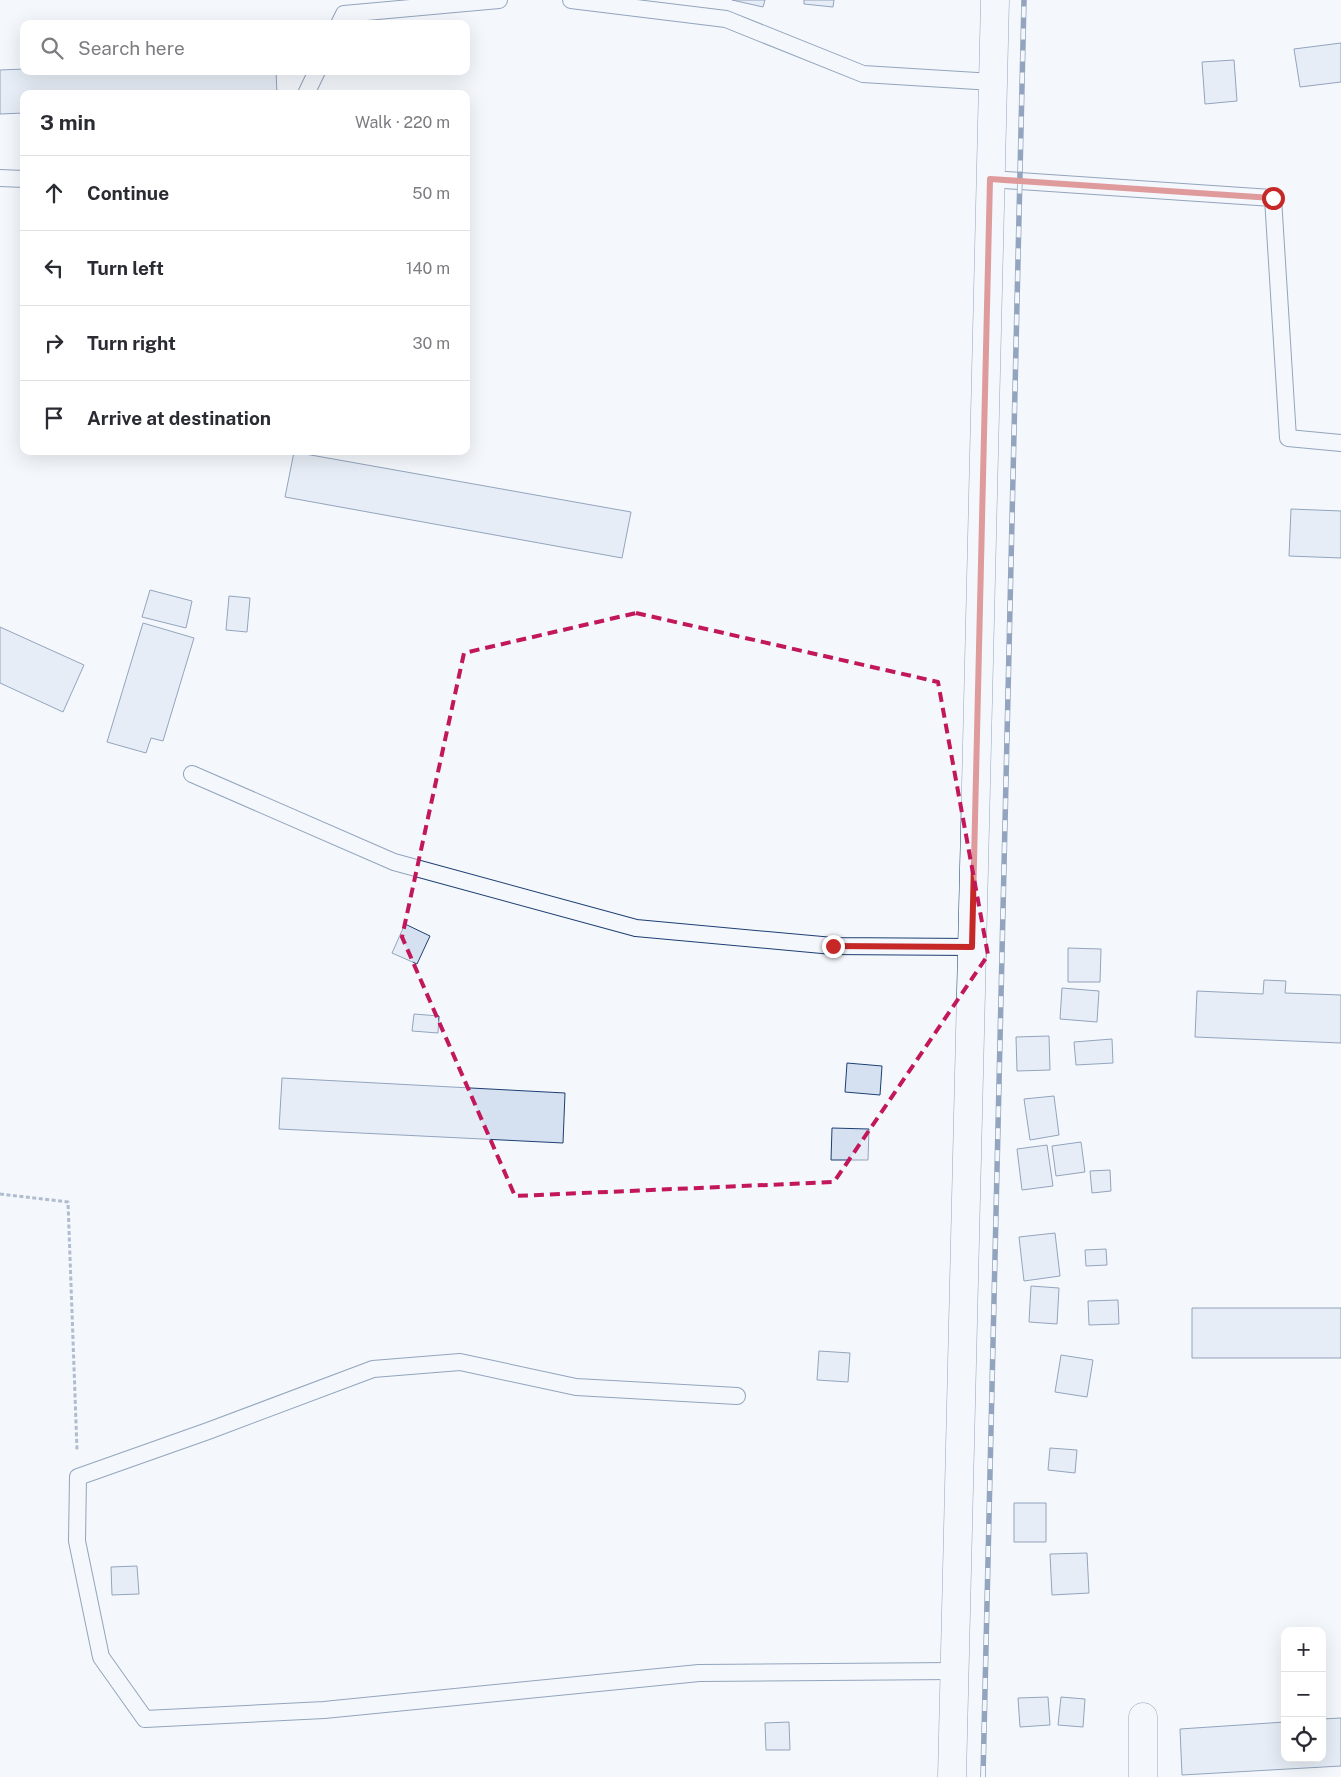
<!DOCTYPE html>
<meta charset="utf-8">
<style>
:root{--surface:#fff;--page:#f2f2f3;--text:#2b2b33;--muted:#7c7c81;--line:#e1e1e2}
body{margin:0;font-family:"Public Sans",sans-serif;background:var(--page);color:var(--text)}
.controls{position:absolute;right:15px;bottom:15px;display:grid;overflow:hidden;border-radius:10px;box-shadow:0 5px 20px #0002}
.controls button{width:45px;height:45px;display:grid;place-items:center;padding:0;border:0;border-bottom:1px solid var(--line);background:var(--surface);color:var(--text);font:25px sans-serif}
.stop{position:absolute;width:15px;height:15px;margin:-11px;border:4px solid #c62828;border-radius:50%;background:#fff}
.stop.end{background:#c62828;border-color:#fff;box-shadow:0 1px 5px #0008}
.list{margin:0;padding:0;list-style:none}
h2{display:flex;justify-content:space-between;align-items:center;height:65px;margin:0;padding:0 20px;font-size:21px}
h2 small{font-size:16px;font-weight:400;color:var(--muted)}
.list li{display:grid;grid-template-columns:32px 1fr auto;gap:15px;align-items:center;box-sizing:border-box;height:75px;padding:0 20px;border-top:1px solid var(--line)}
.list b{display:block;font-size:19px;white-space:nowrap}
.list em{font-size:16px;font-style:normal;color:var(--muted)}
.icon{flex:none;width:28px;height:28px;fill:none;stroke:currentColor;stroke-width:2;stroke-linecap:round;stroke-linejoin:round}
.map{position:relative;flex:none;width:1341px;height:1777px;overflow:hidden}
.search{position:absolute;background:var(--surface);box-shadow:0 5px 20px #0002;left:20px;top:20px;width:450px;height:55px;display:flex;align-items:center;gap:12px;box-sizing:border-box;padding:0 18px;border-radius:10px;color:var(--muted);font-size:19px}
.panel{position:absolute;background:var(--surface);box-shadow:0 5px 20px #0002;left:20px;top:90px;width:450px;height:365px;border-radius:10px}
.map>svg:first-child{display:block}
.building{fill:#d5e0f0;stroke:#1d3f73}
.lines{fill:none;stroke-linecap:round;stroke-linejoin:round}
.lane-casing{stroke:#1d3f73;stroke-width:18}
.street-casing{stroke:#1d3f73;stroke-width:29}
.path{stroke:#5e769c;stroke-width:3;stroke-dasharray:4 2.5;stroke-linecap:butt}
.lane{stroke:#f4f7fb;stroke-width:16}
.street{stroke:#f4f7fb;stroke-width:28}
.rail-casing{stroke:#1d3f73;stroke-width:5.5}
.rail{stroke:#f4f7fb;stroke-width:4;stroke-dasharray:11;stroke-linecap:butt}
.route{stroke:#c62828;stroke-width:6}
.marked{fill:none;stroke:#c2185b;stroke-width:4;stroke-dasharray:10 6;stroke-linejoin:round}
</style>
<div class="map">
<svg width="1341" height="1777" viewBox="0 0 1341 1777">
<rect width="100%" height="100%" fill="#f4f7fb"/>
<path class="building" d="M732,0H765L763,7Z
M804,0H834L833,7L804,4Z
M1341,43V82L1300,87L1294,49Z
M1234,60L1237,101L1205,104L1202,62Z
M24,69V71H276L277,94H24V113L0,114V70Z
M294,452L631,512L622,558L285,497Z
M1291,509L1341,511V558L1289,556Z
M150,590L192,601L186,628L142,617Z
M229,596L250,598L247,632L226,630Z
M143,623L194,638L163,741L151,738L146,753L107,742Z
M0,627L84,665L63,712L0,683Z
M405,924L430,936L417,964L392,953Z
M1068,948L1101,949L1100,982H1068Z
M1264,980L1286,981L1285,993L1341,995V1043L1195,1037L1197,991L1263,994Z
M1062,988L1099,991L1097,1022L1060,1019Z
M414,1014L439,1016L438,1033L412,1031Z
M1049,1036L1050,1070L1017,1071L1016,1037Z
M1112,1039L1113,1063L1076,1065L1074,1042Z
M847,1063L882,1066L880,1095L845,1092Z
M282,1078L565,1093L563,1143L279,1129Z
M1054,1096L1059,1135L1030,1140L1024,1099Z
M832,1128L869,1129L868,1160H831Z
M1081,1142L1085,1172L1056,1176L1052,1146Z
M1047,1145L1053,1186L1022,1190L1017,1149Z
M1110,1170L1111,1191L1092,1193L1090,1171Z
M1055,1233L1060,1276L1024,1281L1019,1237Z
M1106,1249L1107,1265L1086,1266L1085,1250Z
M1031,1286L1059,1288L1057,1324L1029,1322Z
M1118,1300L1119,1324L1089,1325L1088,1301Z
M1192,1308H1341V1358H1192Z
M819,1351L850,1353L848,1382L817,1380Z
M1061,1355L1093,1360L1087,1397L1055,1392Z
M1050,1448L1077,1450L1075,1473L1048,1470Z
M1014,1503H1046V1542H1014Z
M1087,1553L1089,1593L1052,1595L1050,1554Z
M137,1566L139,1594L112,1595L111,1567Z
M1048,1697L1050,1725L1020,1727L1018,1698Z
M1061,1697L1085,1699L1083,1727L1058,1725Z
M1341,1718V1766L1182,1775L1180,1729L1285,1722V1758H1322V1719Z
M789,1722L790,1750H766L765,1723Z"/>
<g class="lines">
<defs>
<path id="lane" d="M571,0L726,19L863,74L993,82
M339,24L344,14L499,0
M306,94L317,71
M0,178L24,179
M990,179L1273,198L1288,438L1341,443
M192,774L394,862L636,928L833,946L971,947
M737,1396L576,1387L460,1362L373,1369L208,1431L78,1477L77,1541L101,1657L145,1719L324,1710L699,1673L954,1671"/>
<path id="street" d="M1143,1717V1777
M952,1777L995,0"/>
</defs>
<use href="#lane" class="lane-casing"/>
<use href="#street" class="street-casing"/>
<path class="path" d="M0,1194L68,1202L77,1450"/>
<use href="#lane" class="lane"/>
<use href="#street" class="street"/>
<defs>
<path id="rail" d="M983,1777L1024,0"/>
</defs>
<use href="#rail" class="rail-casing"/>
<use href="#rail" class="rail"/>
</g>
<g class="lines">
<path class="route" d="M833,946L972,947L990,179L1273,198"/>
</g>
<path d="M0 0H1341V1777H0ZM636,613L938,682L988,955L834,1182L515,1196L402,937L464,653Z" fill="#f4f7fb" fill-opacity=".55" fill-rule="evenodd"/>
<path class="marked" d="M636,613L938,682L988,955L834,1182L515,1196L402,937L464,653Z"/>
</svg>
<div class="controls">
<button>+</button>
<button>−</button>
<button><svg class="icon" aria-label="locate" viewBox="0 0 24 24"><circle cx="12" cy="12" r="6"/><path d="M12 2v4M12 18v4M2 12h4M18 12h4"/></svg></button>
</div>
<div class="stop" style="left:1273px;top:198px"></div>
<div class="stop end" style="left:833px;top:946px"></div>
<div class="search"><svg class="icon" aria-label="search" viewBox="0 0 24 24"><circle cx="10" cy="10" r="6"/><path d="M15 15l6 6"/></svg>Search here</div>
<section class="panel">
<h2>3 min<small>Walk · 220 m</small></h2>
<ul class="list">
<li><svg class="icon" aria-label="ahead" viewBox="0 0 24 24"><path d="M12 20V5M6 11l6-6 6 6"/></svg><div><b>Continue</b></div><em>50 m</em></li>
<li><svg class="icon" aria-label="left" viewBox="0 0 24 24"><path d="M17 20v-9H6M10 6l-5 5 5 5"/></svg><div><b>Turn left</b></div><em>140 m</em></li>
<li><svg class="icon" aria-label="right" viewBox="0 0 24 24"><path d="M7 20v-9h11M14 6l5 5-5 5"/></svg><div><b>Turn right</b></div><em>30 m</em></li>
<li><svg class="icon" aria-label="arrive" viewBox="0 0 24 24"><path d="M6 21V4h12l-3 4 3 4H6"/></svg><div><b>Arrive at destination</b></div></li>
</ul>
</section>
</div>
